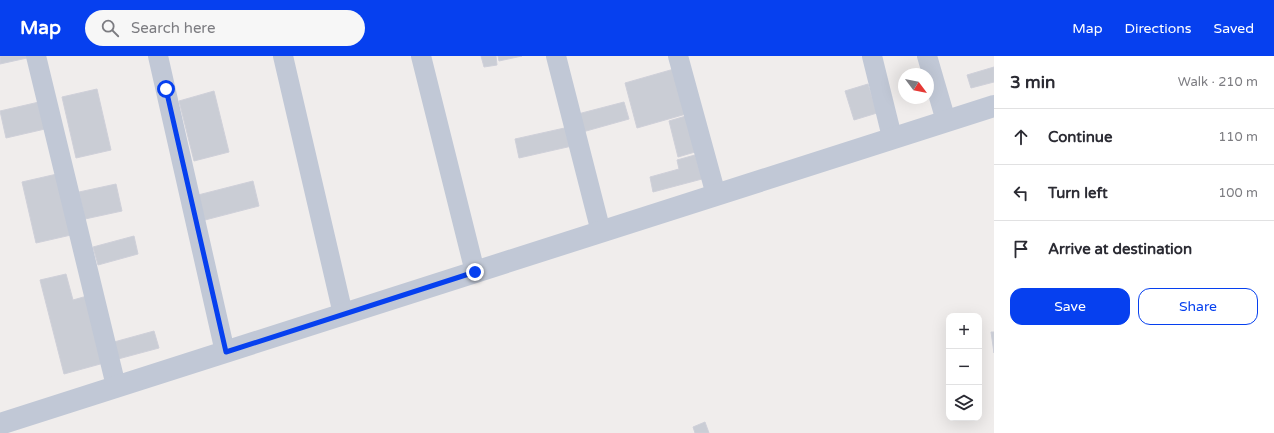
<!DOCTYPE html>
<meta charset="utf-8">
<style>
:root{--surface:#fff;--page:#f7f7f7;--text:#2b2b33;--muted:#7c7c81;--line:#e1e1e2;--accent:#0640ef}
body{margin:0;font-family:"Varela Round",sans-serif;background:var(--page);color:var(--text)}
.controls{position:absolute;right:12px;bottom:12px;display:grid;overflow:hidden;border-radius:8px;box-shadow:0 4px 16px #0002}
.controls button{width:36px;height:36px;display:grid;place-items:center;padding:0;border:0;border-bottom:1px solid var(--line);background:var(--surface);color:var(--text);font:20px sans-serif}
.compass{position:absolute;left:898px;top:12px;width:36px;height:36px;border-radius:50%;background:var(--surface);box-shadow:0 4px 16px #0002;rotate:122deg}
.stop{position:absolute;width:12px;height:12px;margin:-9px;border:3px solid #0640ef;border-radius:50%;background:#fff}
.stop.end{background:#0640ef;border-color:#fff;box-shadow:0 1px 4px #0008}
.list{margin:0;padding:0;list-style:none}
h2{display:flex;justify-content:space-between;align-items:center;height:52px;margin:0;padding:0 16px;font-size:17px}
h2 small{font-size:13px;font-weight:400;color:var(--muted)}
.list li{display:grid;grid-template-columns:26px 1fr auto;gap:12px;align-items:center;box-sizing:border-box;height:56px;padding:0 16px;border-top:1px solid var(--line)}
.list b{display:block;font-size:15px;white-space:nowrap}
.list em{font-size:13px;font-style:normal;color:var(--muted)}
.actions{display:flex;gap:8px;padding:12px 16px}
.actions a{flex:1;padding:9px 0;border:1px solid var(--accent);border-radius:12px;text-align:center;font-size:14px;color:var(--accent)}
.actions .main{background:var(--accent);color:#fff}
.icon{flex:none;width:22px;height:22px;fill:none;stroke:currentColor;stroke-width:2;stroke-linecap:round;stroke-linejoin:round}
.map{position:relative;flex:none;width:994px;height:377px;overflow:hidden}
header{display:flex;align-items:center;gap:24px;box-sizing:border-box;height:56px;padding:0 20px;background:var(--accent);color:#fff}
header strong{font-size:19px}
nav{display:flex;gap:22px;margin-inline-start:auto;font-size:14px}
.search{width:280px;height:36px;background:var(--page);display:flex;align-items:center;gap:10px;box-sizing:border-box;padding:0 14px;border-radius:22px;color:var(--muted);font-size:15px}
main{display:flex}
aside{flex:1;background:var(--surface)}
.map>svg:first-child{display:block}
.building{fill:#cacdd5;stroke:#cfd0d9}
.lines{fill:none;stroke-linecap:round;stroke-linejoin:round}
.minor{stroke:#c1c8d6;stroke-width:20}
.tertiary{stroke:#c1c8d6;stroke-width:22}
.route{stroke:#0640ef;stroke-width:5}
</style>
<header>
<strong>Map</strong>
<div class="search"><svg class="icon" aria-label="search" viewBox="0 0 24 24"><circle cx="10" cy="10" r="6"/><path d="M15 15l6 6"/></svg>Search here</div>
<nav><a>Map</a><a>Directions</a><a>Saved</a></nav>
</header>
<main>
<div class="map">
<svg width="994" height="377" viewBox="0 0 994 377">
<rect width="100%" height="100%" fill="#f0edec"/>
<path class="building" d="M0,0H27V2L0,8Z
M481,0H496L497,9L484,11Z
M498,0H522L499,5Z
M994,11V26L971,32L967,19Z
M674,13L686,58L637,72L625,27Z
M868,28L877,57L854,64L845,35Z
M97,33L111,94L76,102L62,41Z
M214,35L229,96L194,105L179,45Z
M39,46L45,73L6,82L0,55Z
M624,46L629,63L579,77L574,59Z
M686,60L695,96L678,101L669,65Z
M569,71L572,90L519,102L515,83Z
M695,99L702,123L653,136L650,121L679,113L677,104Z
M57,118L71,179L36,187L22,126Z
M253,125L259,150L205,164L198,139Z
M116,128L122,155L85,163L79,136Z
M134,180L138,198L98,209L93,191Z
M66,218L73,244L87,240L104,307L64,318L40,224Z
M154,275L159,292L118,303L114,286Z
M991,276H994V297Z
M705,366L709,377H695L693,371Z"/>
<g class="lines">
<path class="minor" d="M36,0L116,330
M158,0L225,296
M283,0L343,258
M421,0L475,216
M556,0L601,176
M678,0L716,139
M872,0L892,81
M927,0L946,65"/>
<path class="tertiary" d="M0,368L994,50"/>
</g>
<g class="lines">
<path class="route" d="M166,33L226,296L475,216"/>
</g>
</svg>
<div class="controls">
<button>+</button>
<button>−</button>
<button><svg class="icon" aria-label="layers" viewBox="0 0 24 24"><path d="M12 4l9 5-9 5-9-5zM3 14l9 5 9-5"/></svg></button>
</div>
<svg class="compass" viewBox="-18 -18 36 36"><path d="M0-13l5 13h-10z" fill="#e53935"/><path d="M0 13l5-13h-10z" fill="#7c7c81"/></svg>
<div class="stop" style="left:166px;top:33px"></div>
<div class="stop end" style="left:475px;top:216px"></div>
</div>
<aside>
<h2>3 min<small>Walk · 210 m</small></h2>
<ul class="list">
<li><svg class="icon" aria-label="ahead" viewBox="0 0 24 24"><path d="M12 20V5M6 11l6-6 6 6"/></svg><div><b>Continue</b></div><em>110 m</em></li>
<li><svg class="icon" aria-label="left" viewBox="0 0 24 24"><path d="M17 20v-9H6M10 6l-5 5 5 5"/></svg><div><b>Turn left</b></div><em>100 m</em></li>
<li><svg class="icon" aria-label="arrive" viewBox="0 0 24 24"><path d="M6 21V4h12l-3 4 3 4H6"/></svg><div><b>Arrive at destination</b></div></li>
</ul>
<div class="actions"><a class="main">Save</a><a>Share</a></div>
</aside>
</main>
